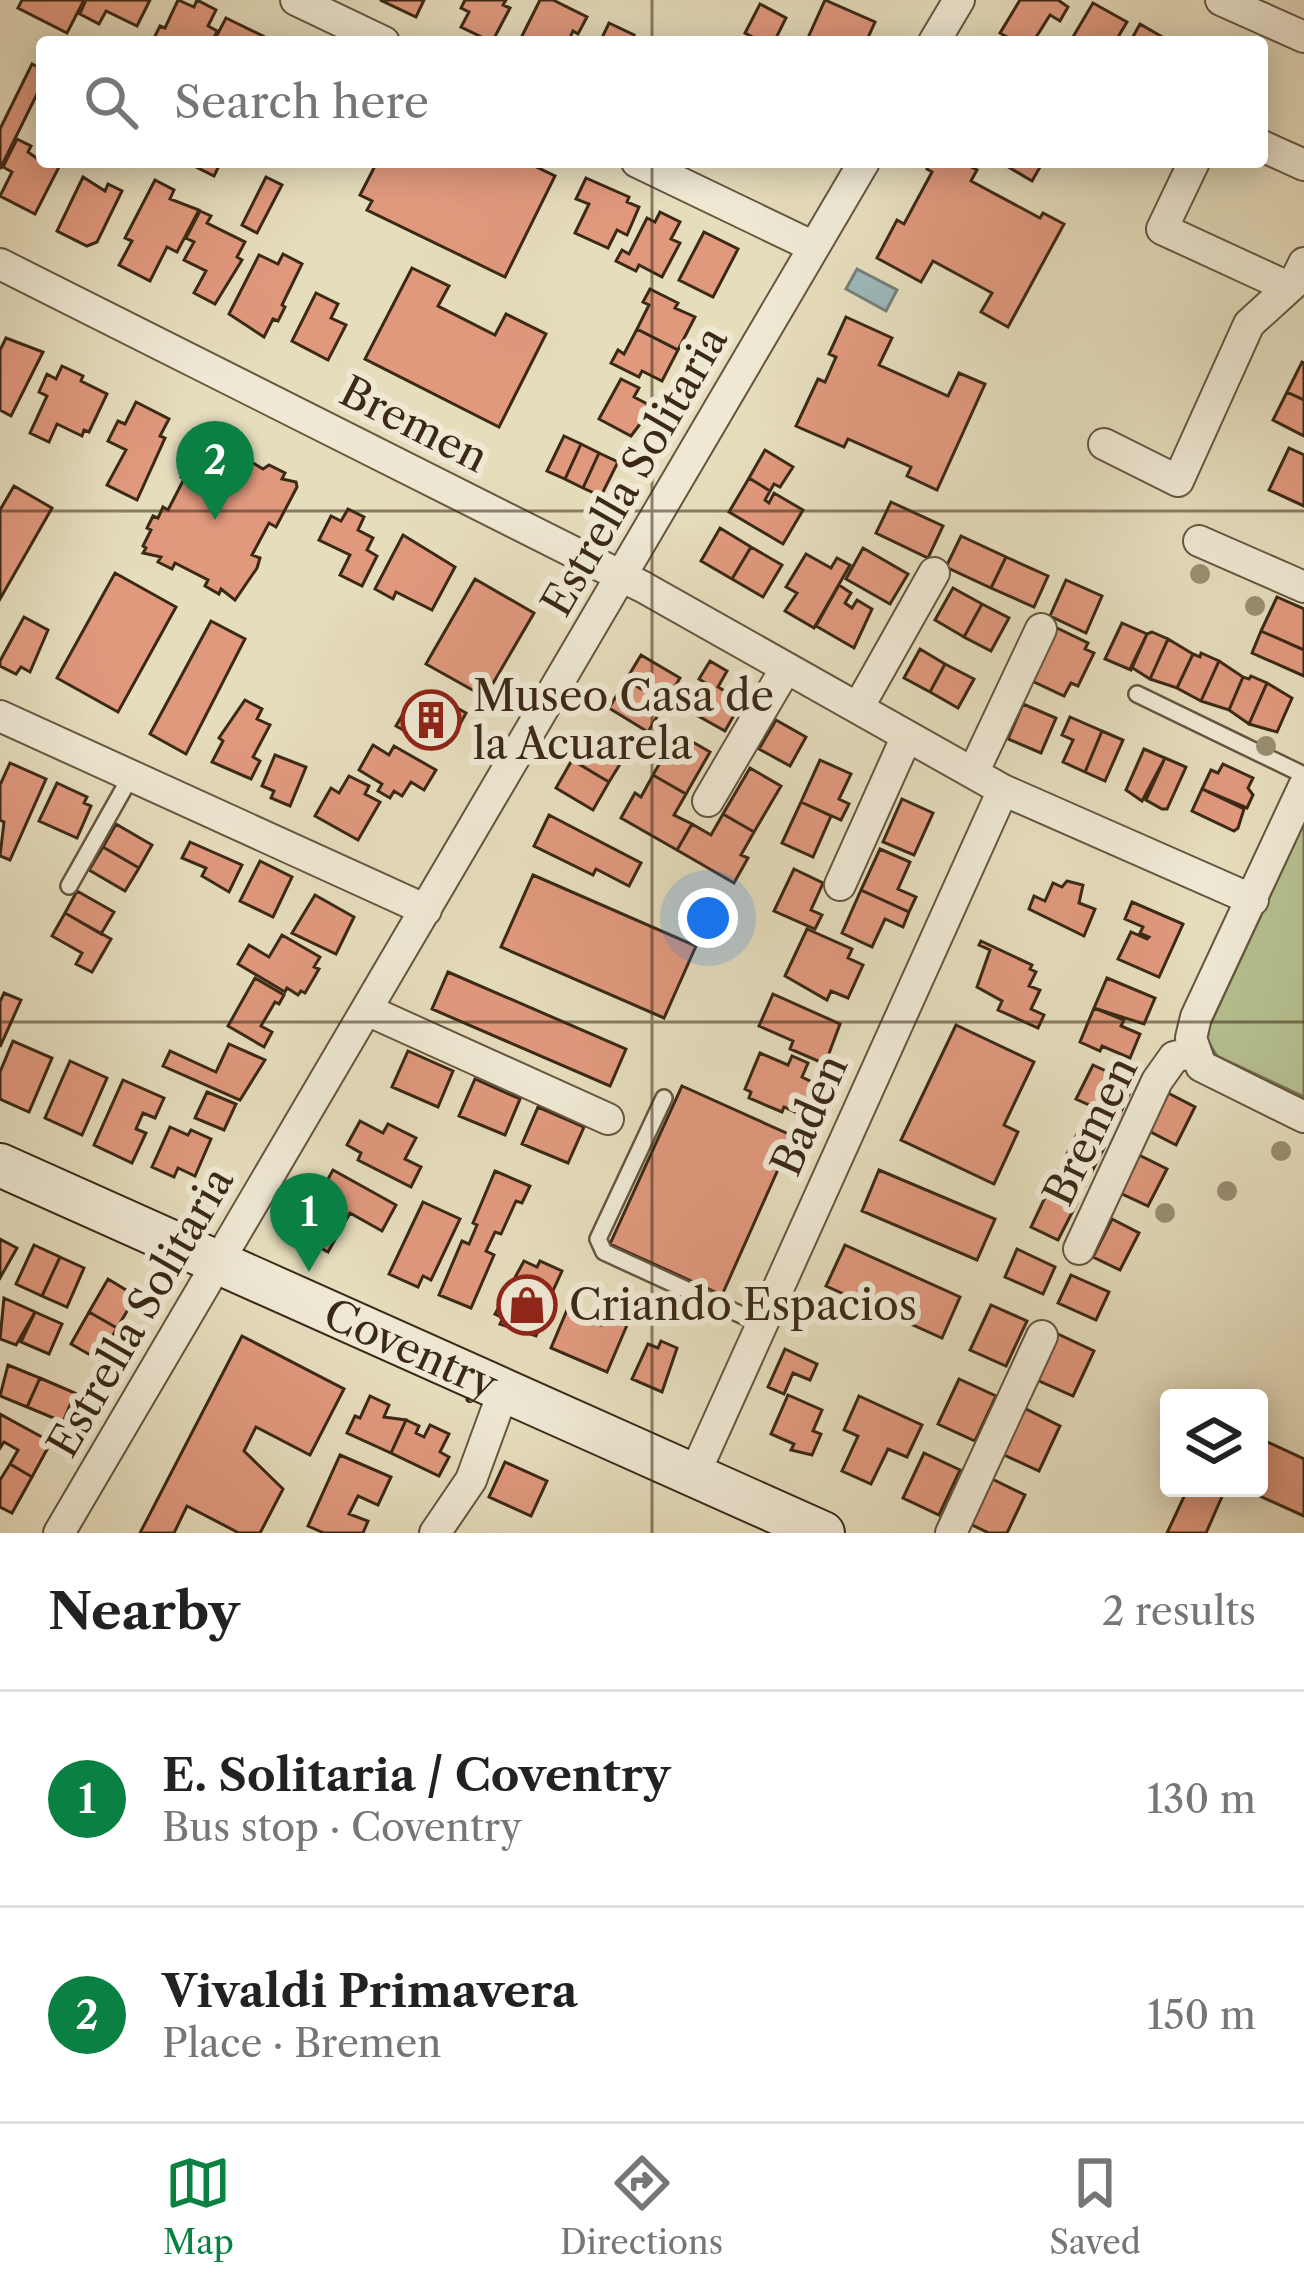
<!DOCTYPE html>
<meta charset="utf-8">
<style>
:root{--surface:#fff;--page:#f2f2f2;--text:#222;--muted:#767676;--line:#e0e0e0;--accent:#0b8043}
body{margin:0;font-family:"Libre Caslon Text",serif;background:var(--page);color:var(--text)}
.controls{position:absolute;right:36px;bottom:36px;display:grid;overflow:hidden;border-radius:12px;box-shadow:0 6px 30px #0003}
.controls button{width:108px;height:108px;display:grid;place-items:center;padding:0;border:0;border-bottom:3px solid var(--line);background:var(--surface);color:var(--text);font:60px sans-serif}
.you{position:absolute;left:708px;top:918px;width:42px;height:42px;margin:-30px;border:9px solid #fff;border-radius:50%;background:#1a73e8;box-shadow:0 0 0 18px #1a73e833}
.badge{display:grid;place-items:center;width:78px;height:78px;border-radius:50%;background:var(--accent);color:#fff;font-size:39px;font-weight:700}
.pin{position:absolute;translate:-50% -99px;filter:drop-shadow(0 3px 6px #0008)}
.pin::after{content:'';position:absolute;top:63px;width:42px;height:36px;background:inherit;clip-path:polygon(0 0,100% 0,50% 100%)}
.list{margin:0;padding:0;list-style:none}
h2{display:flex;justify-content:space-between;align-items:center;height:156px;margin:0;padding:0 48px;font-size:51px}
h2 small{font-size:39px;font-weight:400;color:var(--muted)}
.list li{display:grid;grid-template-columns:78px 1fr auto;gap:36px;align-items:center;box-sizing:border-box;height:216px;padding:0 48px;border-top:3px solid var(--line)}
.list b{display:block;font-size:45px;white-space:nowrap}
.list p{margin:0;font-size:39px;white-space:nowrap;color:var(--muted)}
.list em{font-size:39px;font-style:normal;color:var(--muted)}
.icon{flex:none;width:66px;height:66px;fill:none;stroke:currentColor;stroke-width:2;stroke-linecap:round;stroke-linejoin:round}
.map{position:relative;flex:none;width:1304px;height:1533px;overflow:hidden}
.search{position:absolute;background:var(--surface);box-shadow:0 6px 30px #0003;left:36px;right:36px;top:36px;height:132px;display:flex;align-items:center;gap:30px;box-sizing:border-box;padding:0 42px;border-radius:12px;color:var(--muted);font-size:45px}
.sheet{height:588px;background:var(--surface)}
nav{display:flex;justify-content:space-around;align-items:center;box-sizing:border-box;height:168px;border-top:3px solid var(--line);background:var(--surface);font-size:33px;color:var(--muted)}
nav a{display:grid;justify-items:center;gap:6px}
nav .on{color:var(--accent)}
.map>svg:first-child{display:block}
.green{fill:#b6c090;stroke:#787453;stroke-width:3}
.water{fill:#9cb9bc;stroke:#757f7a;stroke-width:3}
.building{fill:#e1997e;stroke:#3b2916;stroke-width:3}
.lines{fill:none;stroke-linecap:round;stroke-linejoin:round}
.lane-casing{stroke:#665640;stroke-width:20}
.street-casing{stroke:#665640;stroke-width:34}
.secondary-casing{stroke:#3b2916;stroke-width:46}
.lane{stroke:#efe9d4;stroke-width:15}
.street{stroke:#efe9d4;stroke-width:30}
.secondary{stroke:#efe9d4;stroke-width:42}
.tree{fill:#998f72}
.grid{fill:none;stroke:#3b2916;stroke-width:3;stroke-opacity:0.55}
.labels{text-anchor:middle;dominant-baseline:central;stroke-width:12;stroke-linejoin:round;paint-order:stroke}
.street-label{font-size:42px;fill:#3b2916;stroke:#efe9d4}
.poi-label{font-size:42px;fill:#3b2916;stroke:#efe9d4;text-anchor:start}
</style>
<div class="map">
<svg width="1304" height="1533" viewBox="0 0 1304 1533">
<rect width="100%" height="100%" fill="#e6ddbd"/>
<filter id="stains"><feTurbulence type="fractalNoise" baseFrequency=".00167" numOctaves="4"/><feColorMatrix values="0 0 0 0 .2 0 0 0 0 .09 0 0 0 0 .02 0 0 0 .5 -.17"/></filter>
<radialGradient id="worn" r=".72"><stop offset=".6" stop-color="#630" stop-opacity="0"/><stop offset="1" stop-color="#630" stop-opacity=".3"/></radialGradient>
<path class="green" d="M1304,823V1097L1217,1056L1207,1040L1209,1027Z"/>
<path class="water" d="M857,269L897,290L886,311L846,289Z"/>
<path class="building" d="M22,0H84L67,33L18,8Z
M86,0H150L137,26L106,11L99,24L80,14Z
M178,0L194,7L197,0L216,10L208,26L217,31L212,42H152L160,26L165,28Z
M380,0H424L416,17Z
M465,0H506L503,5L510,8L492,42L461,27L469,12L461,8Z
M540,0H553L587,17L578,34L573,31L568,42H525L521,38Z
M825,0L875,22L866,42L807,40Z
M1020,0H1058L1068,7L1060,21L1050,15L1033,42H1016L1000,33Z
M1093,3L1127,22L1115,42H1070Z
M760,4L786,18L774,42H762L745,33Z
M226,18L263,36L260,42H225L216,37Z
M609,23L634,35L630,42H595L597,38L601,40Z
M1140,24L1171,42H1130Z
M32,64L42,69V84L0,169V129Z
M17,139L31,146L28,152L42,162L59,167L35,214L0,196L12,172L3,167Z
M186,162H221L214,176Z
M377,162H526L555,176L505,277L367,210L372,201L360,195Z
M931,162H961L977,170L971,181L1040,218L1043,213L1064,224L1008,327L981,312L992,293L933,261L921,282L877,258L897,220L904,224L932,172L927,169Z
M1000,162H1043L1032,181Z
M83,177L105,191L108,184L122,191L97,242L87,246L57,231Z
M266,177L282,185L257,233L242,225Z
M586,178L629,197L627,202L639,207L627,235L617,230L608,248L575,233L589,204L576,199Z
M155,180L174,190L170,199L199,210L177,252L167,247L150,281L119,265L132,241L125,238Z
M200,211L211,216L207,223L245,242L237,257L242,260L215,304L194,293L206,271L184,260L194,242L186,238Z
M660,212L680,222L671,239L680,243L662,277L639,265L636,271L616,261L622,250L629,254L647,218L655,222Z
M704,232L738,249L713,297L679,280Z
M283,254L302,264L282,305L285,307L278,321L273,319L264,337L229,314L259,255L278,264Z
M412,268L449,286L438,306L495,335L506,314L546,334L499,427L365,359Z
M650,289L678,303L675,308L695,317L678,350L637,329L649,305L643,302Z
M316,293L338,304L331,318L346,325L328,360L292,341Z
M846,317L892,338L879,365L948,396L959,373L985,384L937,490L907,476L911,467L848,439L844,447L796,426L818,379L825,382L836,357L829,354Z
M637,329L678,350L662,381L642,371L639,377L611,363L618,350L624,354Z
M6,338L43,352L11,416L0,410V350Z
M1302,362L1304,363V400L1287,392Z
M62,366L83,376L81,381L107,394L89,432L84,430L82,436L57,424L49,442L30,433L47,396L39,392L47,374L56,379Z
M621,379L639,388L634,397L653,407L631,436L599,419Z
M1287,392L1304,400V436L1273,420Z
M136,402L169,419L160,436L165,438L137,500L107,485L126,450L108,441L118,421L125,424Z
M205,436L216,444L220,439L235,447L233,451L263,469L269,465L285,473L282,479L296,482L297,487L276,527L269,523L252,555L260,558L257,568L235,600L221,589L219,594L205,586L208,580L175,563L172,569L158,562L161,557L143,553L146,548L143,546L151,530L147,528L153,516L158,518L163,507L168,510L184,479L181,477L186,467L183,465Z
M564,436L581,444L565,479L547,471Z
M581,444L599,453L583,488L565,479Z
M1289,448L1304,455V506L1269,490Z
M765,450L793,467L780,487L774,484L770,491L749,478Z
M599,453L618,462L601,496L583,488Z
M749,478L770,491L765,500L769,503L774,493L803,510L783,544L729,512Z
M14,486L52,508L0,599V510Z
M891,502L943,526L928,558L876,533Z
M348,509L364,517L358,530L373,538L367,550L377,556L362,586L340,575L350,555L319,540L331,516L341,521Z
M720,528L751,547L732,579L701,561Z
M403,535L455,567L432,610L396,592L393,599L375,589Z
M961,536L1006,557L991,588L946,567Z
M751,547L782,565L763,597L732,579Z
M863,548L908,574L890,604L846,579Z
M806,554L831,568L837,558L850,565L814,628L785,611L797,593L786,587Z
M1006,557L1048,576L1034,607L991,588Z
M115,573L176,607L118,712L57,678Z
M475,579L534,613L485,697L426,664Z
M1066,580L1102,596L1086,633L1050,616Z
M839,585L851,593L845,603L852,608L857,600L872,609L854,648L816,626Z
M953,588L982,604L964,637L935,620Z
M1277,597L1304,609V650L1261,631Z
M982,604L1009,618L991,651L964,637Z
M24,617L48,630L30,672L21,667L16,674L0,666V661Z
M211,621L245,639L186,754L150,734Z
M1122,623L1147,634L1131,670L1105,659Z
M1055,627L1088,643L1085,649L1094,653L1078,686L1071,683L1064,696L1030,680Z
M1261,631L1304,650V676L1252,653Z
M1152,632L1168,639L1150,679L1131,667L1147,634Z
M1168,639L1193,654L1177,688L1150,679Z
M920,649L945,664L930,692L904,678Z
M1201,653L1219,661L1201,701L1177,688L1193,654L1200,657Z
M641,655L680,678L665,703L626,680Z
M710,661L727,671L718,687L742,701L725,731L691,712L707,684L699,679Z
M1219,661L1243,677L1229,710L1201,701Z
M945,664L974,679L958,708L930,692Z
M1251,676L1267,683L1249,724L1229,710L1243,677L1249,679Z
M626,680L665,703L648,732L609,708Z
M1267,683L1292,698L1277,732L1249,724Z
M431,693L466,713L454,735L445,730L435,748L396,726L408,705L421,712Z
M245,700L262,709L257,719L270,725L253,757L260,761L251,779L212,762L223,741L219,738Z
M1023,704L1056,718L1041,753L1008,739Z
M1070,717L1102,731L1085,772L1063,762L1073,740L1062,735Z
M776,720L806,737L790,766L759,749Z
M1102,731L1123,740L1105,781L1085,772Z
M677,733L710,752L686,794L653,775Z
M587,734L625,756L609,782L572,760Z
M373,745L389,755L394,746L436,770L424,790L411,782L402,796L394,791L390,798L378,791L382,784L359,770Z
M1144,749L1165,758L1142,801L1126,790Z
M275,755L306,767L290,806L271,798L274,791L262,786Z
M1165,758L1186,767L1167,809H1162L1146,800Z
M572,760L609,782L593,810L556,788Z
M820,760L851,774L839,799L849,804L841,820L801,802Z
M10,763L46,779L10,860L0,856L4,822L0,820V785Z
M1223,764L1253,778L1248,788L1253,795L1247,808L1202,789L1211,770L1218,773Z
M750,768L781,786L754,832L723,814Z
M653,775L686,794L674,815L692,824L677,850L621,818L635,793L641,797Z
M349,776L369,786L365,794L380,802L358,840L315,816L331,788L339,793Z
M57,783L87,797L84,803L91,806L77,838L39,821Z
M1202,789L1244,809L1238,828L1234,831L1192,811Z
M902,799L933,813L914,855L883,842Z
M801,802L831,816L813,857L782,843Z
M723,814L754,832L741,855L748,858L734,883L677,850L692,824L711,835Z
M549,815L641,863L629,886L596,869L593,875L534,846Z
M116,824L152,845L139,868L103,847Z
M190,842L242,865L229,892L202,876L206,868L182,858Z
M103,847L139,868L125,891L89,870Z
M880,849L910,862L898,889L916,897L909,912L861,890Z
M260,861L292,877L273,917L240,901Z
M794,869L823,883L811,910L822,915L815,929L774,911Z
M533,875L696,946L664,1018L501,947Z
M1067,881L1083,885L1079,903L1095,909L1084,936L1029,909L1034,896L1045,901L1053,883L1062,887Z
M861,890L909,912L903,927L885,919L872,947L842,933Z
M77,891L114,912L101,934L65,913Z
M315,895L354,917L336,954L292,933Z
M1132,902L1183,924L1159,977L1118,959L1131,932L1147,939L1149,937L1140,933L1143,927L1125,919Z
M65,913L111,939L92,972L76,964L82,953L52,936Z
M807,929L852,949L848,958L863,965L848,998L831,991L827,1000L785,976Z
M282,935L320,957L314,967L319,969L305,993L301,991L298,995L287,988L285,992L238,964L249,945L269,957Z
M981,941L1032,965L1030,969L1036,972L1029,986L1040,990L1031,1009L1044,1015L1038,1028L998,1010L1002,1001L977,987L990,950L979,945Z
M448,972L626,1049L610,1086L432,1009Z
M255,978L284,995L279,1004L275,1002L261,1026L272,1032L264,1047L228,1026Z
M1107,978L1155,998L1144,1024L1094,1008Z
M4,993L21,1000L0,1047V1002Z
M773,994L840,1024L825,1064L790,1049L793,1041L759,1026Z
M1094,1008L1124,1020L1121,1026L1140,1034L1130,1058L1102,1046L1100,1051L1080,1042Z
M956,1025L1034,1062L1004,1125L1018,1132L994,1184L901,1140Z
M13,1041L52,1058L29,1112L0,1099V1072Z
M229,1044L265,1060L240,1100L163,1066L170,1051L216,1072Z
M408,1051L453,1071L438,1107L392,1087Z
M760,1053L788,1065L792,1056L808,1063L802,1077L814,1083L807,1099L801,1096L795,1112L784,1107L782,1112L749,1098L751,1092L745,1089Z
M70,1061L107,1078L82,1135L45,1118Z
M1093,1065L1134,1084L1118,1118L1076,1099Z
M475,1079L520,1099L505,1135L459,1116Z
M123,1080L164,1098L155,1118L143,1113L136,1129L146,1133L132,1163L94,1145Z
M682,1086L793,1136L722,1295L610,1244Z
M207,1092L236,1104L224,1130L195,1118Z
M1168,1093L1195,1107L1176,1145L1149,1131Z
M538,1107L584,1127L568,1163L522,1144Z
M360,1121L383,1133L388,1124L416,1138L405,1159L421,1167L411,1187L358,1160L361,1153L347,1145Z
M170,1127L188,1135L191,1130L211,1139L195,1176L178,1168L174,1177L152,1167Z
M1077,1134L1104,1148L1085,1185L1058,1172Z
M1139,1155L1167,1169L1148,1206L1120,1193Z
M333,1170L396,1205L382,1231L350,1213L328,1252L297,1235Z
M879,1170L995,1219L977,1260L862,1211Z
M495,1171L530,1186L522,1203L516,1201L501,1234L495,1232L486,1251L494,1255L471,1308L439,1295L462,1241L469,1244L477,1225L473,1223Z
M1049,1189L1077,1203L1058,1240L1031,1227Z
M423,1202L460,1219L431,1280L423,1276L418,1287L389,1274Z
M1112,1219L1139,1233L1120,1270L1093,1257Z
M0,1239L17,1248L0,1278Z
M34,1245L60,1257L42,1296L16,1284Z
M845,1245L960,1297L942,1338L826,1286Z
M1017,1249L1055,1267L1043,1294L1005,1277Z
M60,1257L84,1268L67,1307L42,1296Z
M524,1261L537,1267L540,1261L562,1271L546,1306L555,1310L548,1324L542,1321L536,1336L500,1324L503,1318L495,1314Z
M1071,1275L1109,1292L1096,1320L1058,1303Z
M108,1279L136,1296L117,1328L89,1312Z
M4,1298L35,1312L16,1345L0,1339Z
M991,1305L1027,1321L1006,1366L970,1350Z
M567,1310L601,1325L605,1315L627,1325L607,1372L551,1348Z
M35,1312L62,1324L49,1354L21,1342Z
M89,1312L117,1328L99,1360L71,1344Z
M1058,1334L1094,1351L1073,1396L1037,1380Z
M242,1336L344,1389L310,1455L256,1427L244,1451L283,1489L260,1533H239L187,1506L174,1533H140Z
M661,1341L677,1348L662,1392L632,1379L648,1344L658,1348Z
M785,1349L817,1364L810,1380L793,1373L784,1394L768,1387Z
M8,1365L40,1378L27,1407L0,1396Z
M40,1378L75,1393L63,1422L27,1407Z
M959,1379L996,1396L975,1441L938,1424Z
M788,1395L822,1410L813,1431L821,1434L812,1455L791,1450L794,1444L771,1434Z
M370,1396L389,1405L384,1417L406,1420L391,1453L347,1433L355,1416L360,1418Z
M859,1396L922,1425L907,1457L888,1449L871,1484L842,1471L858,1436L844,1430Z
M1024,1408L1060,1426L1039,1471L1002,1454Z
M0,1414L51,1442L32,1477L10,1464L18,1450L4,1442L0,1448Z
M406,1420L419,1426L416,1433L424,1437L430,1425L449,1434L440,1452L449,1457L439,1476L391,1453Z
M1259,1438L1304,1459V1516L1244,1489L1224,1492L1206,1533H1167L1188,1488H1259Z
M924,1453L960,1470L939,1515L903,1498Z
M340,1455L391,1477L378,1505L358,1496L349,1514L368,1521L363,1533H324L308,1526Z
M505,1462L547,1481L531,1516L489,1497Z
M10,1464L32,1477L12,1513L0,1507V1480Z
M990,1478L1025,1495L1007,1533H989L968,1523Z"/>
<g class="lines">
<defs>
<path id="lane" d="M1137,694L1304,775
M69,886L131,776
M664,1098L598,1239L604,1252L761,1324"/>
<path id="street" d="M296,0L384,42
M1221,0L1304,37
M934,42L959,0
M1262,146L1304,165
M637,162L814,247
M1194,162L1162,229L1288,287
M0,264L643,587L1003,790L1253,900
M1104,444L1178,481L1249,324L1294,283L1304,263
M1199,541L1304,587
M858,708L934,573
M0,716L426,910
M973,773L1041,629
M1304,786L1196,1017L1191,1038L1201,1066L1304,1117
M708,801L786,668
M840,885L907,736
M367,1010L608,1119
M1079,1249L1157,1081L1174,1057L1194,1052
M694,1475L1003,790
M59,1533L864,162
M435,1533L471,1480L504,1390
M951,1533L1042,1336"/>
<g id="secondary">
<path id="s1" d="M0,1165L823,1533"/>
</g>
</defs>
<use href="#lane" class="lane-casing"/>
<use href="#street" class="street-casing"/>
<use href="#secondary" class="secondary-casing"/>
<use href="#lane" class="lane"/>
<use href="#street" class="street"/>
<use href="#secondary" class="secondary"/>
</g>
<g class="tree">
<circle cx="1200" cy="574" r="10"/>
<circle cx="1255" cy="606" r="10"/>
<circle cx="1266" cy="746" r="10"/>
<circle cx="1281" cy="1151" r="10"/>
<circle cx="1227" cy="1191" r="10"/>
<circle cx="1165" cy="1213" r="10"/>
</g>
<path class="grid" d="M652,0V42M652,162V1533M0,511H1304M0,1022H1304"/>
<defs>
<symbol id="building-ring" viewBox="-11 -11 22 22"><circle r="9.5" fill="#efe9d4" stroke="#8f2418" stroke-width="1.5"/><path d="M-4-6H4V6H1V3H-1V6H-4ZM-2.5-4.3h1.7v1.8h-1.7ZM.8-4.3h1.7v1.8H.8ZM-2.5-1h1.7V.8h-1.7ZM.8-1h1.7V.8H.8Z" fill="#8f2418"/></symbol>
<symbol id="shop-ring" viewBox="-11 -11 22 22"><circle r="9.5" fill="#efe9d4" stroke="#8f2418" stroke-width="1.5"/><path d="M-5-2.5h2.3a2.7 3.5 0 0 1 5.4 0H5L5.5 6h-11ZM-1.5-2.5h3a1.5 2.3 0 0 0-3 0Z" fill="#8f2418"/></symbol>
</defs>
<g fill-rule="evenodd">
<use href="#building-ring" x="398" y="687" width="66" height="66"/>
<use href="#shop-ring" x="494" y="1272" width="66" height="66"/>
</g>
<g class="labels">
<g class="street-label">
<text transform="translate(414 424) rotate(27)">Bremen</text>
<text transform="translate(634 471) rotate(-60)">Estrella Solitaria</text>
<text transform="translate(809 1115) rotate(-66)">Baden</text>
<text transform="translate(1090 1131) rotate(-64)">Bremen</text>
<text transform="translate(140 1312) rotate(-60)">Estrella Solitaria</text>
<text stroke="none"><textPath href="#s1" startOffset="450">Coventry</textPath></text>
</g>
<g class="poi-label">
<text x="473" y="696">Museo Casa de<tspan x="473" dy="48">la Acuarela</tspan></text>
<text x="569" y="1305">Criando Espacios</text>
</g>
</g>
<rect width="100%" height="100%" filter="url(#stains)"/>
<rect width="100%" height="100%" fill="url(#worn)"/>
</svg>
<div class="controls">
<button><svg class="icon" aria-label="layers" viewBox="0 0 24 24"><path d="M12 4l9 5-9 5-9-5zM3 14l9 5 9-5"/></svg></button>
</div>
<div class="you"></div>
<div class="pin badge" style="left:309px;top:1272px">1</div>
<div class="pin badge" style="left:215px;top:520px">2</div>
<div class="search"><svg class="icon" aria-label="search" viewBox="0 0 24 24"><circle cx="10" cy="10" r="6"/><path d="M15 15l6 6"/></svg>Search here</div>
</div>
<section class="sheet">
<h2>Nearby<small>2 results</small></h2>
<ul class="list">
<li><span class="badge">1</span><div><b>E. Solitaria / Coventry</b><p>Bus stop · Coventry</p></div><em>130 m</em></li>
<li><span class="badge">2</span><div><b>Vivaldi Primavera</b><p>Place · Bremen</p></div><em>150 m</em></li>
</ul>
</section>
<nav>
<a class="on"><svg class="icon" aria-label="map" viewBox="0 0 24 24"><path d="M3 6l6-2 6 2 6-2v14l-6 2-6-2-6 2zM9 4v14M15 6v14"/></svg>Map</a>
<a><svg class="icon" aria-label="directions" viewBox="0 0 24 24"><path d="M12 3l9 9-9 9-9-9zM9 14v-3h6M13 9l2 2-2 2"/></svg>Directions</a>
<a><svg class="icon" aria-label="saved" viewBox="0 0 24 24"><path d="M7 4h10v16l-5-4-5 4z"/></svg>Saved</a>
</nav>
